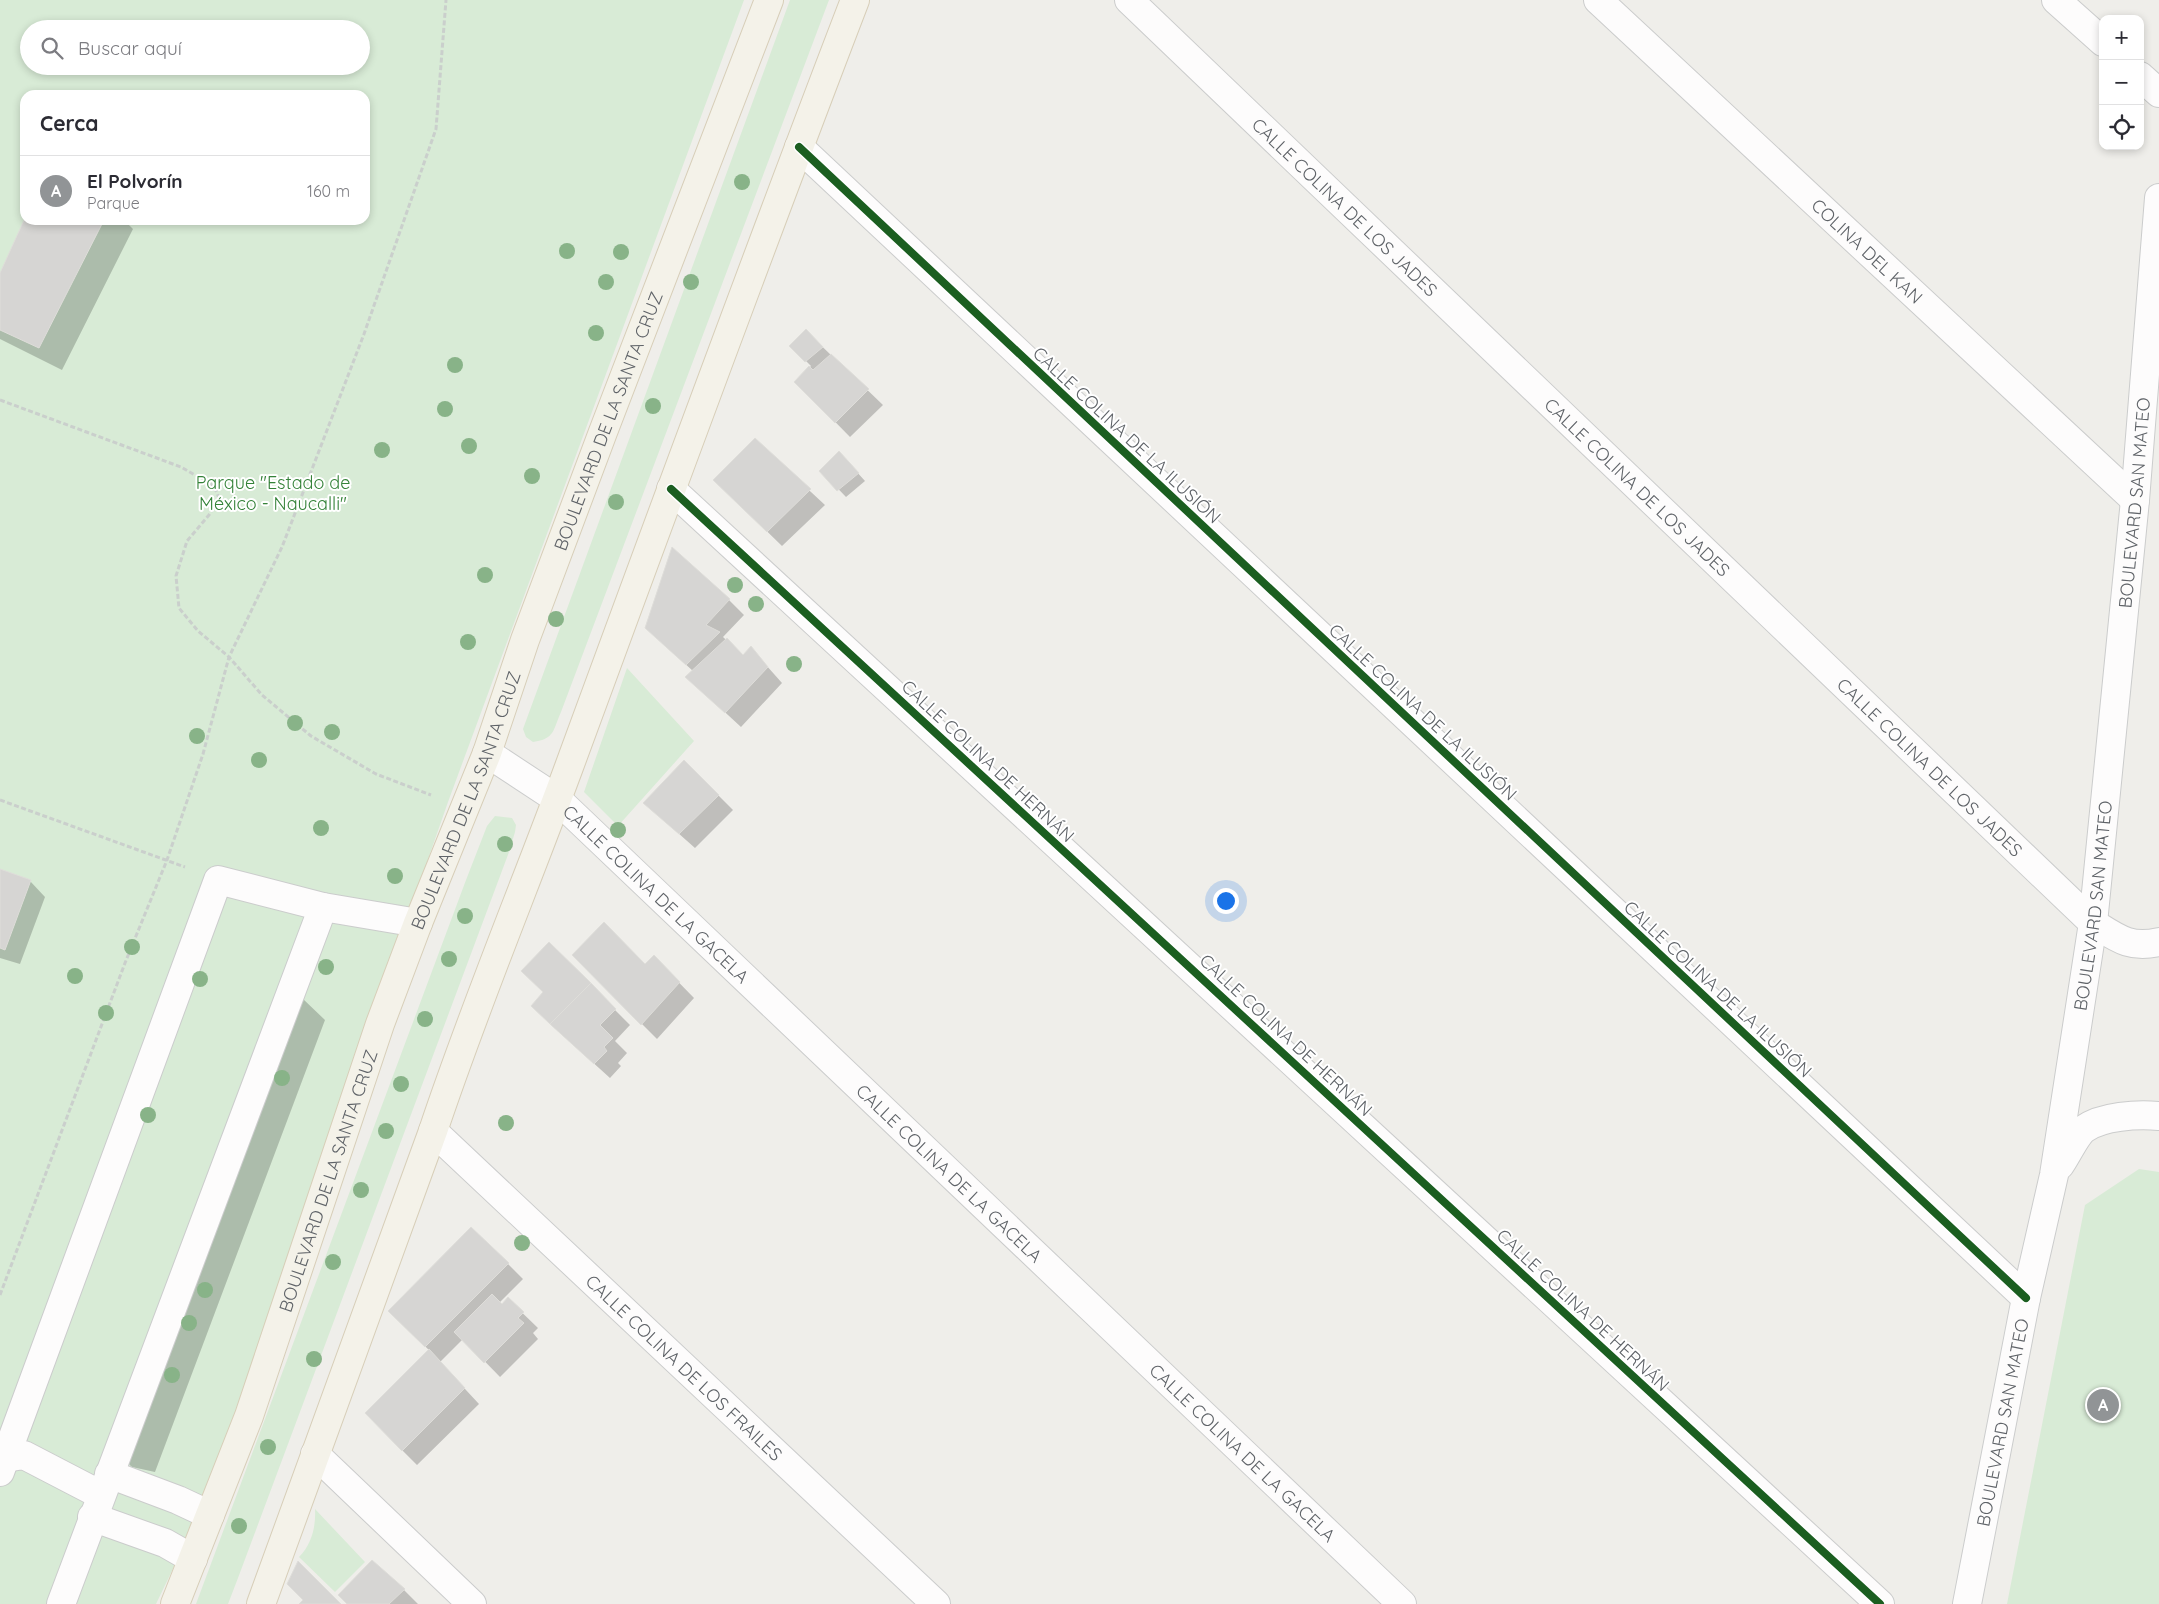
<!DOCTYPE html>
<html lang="es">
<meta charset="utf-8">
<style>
:root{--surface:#fff;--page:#f7f7f7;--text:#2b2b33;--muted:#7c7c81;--line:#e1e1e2;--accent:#919496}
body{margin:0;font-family:Quicksand,sans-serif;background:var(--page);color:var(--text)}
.controls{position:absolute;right:15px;top:15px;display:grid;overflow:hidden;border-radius:10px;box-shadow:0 2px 8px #0003}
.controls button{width:45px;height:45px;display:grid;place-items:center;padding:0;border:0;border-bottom:1px solid var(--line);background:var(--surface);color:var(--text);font:25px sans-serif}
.you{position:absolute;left:1225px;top:900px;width:18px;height:18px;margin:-12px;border:4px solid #fff;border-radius:50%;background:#1a73e8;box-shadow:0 0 0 8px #1a73e833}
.badge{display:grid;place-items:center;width:32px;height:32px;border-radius:50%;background:var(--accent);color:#fff;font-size:16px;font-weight:700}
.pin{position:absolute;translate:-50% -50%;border:2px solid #fff;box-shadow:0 1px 5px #0006}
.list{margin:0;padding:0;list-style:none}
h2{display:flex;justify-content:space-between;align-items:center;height:65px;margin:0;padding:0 20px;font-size:21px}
h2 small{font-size:16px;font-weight:400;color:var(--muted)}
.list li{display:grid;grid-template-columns:32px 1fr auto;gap:15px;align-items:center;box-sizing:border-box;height:70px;padding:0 20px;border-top:1px solid var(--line)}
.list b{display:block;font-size:19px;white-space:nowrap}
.list p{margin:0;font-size:16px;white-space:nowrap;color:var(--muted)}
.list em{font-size:16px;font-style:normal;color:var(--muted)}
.icon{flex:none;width:28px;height:28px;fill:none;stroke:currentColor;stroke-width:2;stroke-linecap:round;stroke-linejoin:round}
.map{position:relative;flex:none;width:2159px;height:1604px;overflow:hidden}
.search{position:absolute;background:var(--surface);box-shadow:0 2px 8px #0003;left:20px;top:20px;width:350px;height:55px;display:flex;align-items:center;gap:12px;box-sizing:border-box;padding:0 18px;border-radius:28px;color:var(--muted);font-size:19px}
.panel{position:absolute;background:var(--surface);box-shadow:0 2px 8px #0003;left:20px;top:90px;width:350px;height:135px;border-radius:15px}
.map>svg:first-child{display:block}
.green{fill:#d8ebd6;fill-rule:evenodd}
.shadow{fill:#0003}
.building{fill:#d6d5d3;stroke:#deddd9}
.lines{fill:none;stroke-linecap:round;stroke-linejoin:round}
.minor-casing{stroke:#cbcccc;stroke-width:30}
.major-casing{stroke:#d7ceb8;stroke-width:30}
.path{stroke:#cacfcc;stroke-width:3;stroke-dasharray:5 2.5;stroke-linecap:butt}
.minor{stroke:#fdfcfc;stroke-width:28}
.major{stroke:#f4f2e9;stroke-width:28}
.cycleway-casing{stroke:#fff;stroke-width:11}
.cycleway{stroke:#1b5e20;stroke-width:8}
.tree{fill:#88b388}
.labels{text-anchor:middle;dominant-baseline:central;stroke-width:4;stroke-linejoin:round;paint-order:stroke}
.street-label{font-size:18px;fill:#5f6368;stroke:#fff}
.park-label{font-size:18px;fill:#348238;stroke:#fff}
</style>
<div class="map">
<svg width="2159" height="1604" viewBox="0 0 2159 1604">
<rect width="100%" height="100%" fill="#efeeea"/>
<path class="green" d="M0,0H744L448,802L236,1409L220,1471L156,1604H0ZM29,29H361V66H29ZM25,95H365V220H25Z
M790,0H829L561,712C553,730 555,739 533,742L526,737L523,729Z
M627,668L694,741L618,826L584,792Z
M495,816L512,818L516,825L515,832L509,852L238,1578L228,1604H196L466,880L487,826Z
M2139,1169L2159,1172V1604H2007L2085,1205Z
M315,1509L365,1562L335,1592L299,1557C312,1544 316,1526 315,1509Z"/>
<path class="shadow" d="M26,220H124L133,229L62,370L0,339V276Z
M806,331L883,405L850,437L796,382L811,366L791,346Z
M755,440L825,505L782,546L730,495Z
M846,460L865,481L846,497L821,471Z
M729,600L744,615L723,637L743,656L751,648L782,683L741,727L702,691L693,671L662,643Z
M684,761L733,810L695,848L660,817Z
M0,870L30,881L45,897L20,964L0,958Z
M549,944L630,1025L615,1041L627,1053L618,1063L621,1066L610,1078L547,1021L544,992Z
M573,955L645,966L654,957L694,998L657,1039Z
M277,989L302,998L325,1020L155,1472L132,1467L109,1445Z
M508,1264L523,1279L499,1303L502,1306L508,1299L538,1328L533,1333L538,1339L500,1377L463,1339L440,1362L479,1404L417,1465L402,1450L430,1351L404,1326Z
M404,1590L418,1604H349Z"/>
<path class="building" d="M25,218V220H104L39,348L0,330V273Z
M806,329L823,347L805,362L789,346Z
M831,354L869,389L835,423L794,382L809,366L813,370Z
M755,438L811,489L767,532L713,480Z
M839,451L859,473L837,491L819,471Z
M672,547L730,599L706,625L720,632L686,665L645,628Z
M727,638L743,655L751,646L768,667L725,713L685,677Z
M684,760L719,795L679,834L643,803Z
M0,869L31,880L5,950L0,948Z
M604,922L645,964L654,955L680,982L641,1025L572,955Z
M549,942L591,983L550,1024L531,1006L543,992L521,971Z
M591,983L616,1009L600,1025L613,1038L604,1047L607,1051L594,1064L550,1024Z
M471,1227L509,1263L425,1347L388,1311Z
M492,1294L502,1304L508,1297L524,1312L518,1318L524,1323L484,1363L454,1332Z
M429,1349L465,1388L402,1451L365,1413Z
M372,1560L405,1589L389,1604H347L338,1595Z
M298,1561L341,1604H299L303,1600L287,1584Z"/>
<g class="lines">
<defs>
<g id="minor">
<path id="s1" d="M1129,0L2093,923C2117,938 2130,949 2159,942"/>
<path id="s2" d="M1598,0L2135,500"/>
<path d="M2056,0L2103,42"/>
<path d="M2140,76L2159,93"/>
<path d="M799,147L2026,1298"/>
<path d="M671,489L1880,1604"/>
<path id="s3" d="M487,753L557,799L1402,1604"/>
<path d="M323,907L418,923"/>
<path id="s4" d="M433,1131L936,1604"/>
<path d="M2060,1165C2066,1157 2076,1135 2084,1129C2102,1116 2137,1114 2159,1116"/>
<path d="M315,1454L472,1604"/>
<path d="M5,1458L24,1455L101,1495"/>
<path d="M0,1472L218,880L323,907L61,1604"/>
<path d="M109,1474L178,1500L210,1515"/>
<path d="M92,1517L165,1543L193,1559"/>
<path id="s5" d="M1967,1604L2026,1298L2054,1175L2093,923L2135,500L2159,198"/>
</g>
<g id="major">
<path id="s6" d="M175,1604L249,1416L380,1024L418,923L487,753L525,640L603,432L769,0"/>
<path d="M261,1604L433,1131C474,1008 524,889 569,767C663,511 757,255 855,0"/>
</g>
</defs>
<use href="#minor" class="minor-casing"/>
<use href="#major" class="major-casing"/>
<path class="path" d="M0,400L181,467L214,486L219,498L209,515L187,541L176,576L179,608L198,631L229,657L262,695L311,736L376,774L431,795
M0,800L185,867
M0,1295L125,963L167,860L203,754L229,657L282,547L364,334L436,129L446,0"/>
<use href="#minor" class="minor"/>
<use href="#major" class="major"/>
<defs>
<path id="cycleway" d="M799,147L2026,1298
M671,489L1880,1604"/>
</defs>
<use href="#cycleway" class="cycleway-casing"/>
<use href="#cycleway" class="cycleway"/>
</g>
<g class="tree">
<circle cx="742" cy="182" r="8"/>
<circle cx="567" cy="251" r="8"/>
<circle cx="621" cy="252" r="8"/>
<circle cx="606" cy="282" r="8"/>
<circle cx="691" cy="282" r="8"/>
<circle cx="596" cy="333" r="8"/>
<circle cx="455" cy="365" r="8"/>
<circle cx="653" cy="406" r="8"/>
<circle cx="445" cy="409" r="8"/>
<circle cx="469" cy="446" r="8"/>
<circle cx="382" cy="450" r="8"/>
<circle cx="532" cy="476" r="8"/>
<circle cx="616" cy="502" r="8"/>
<circle cx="485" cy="575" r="8"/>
<circle cx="735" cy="585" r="8"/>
<circle cx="756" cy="604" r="8"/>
<circle cx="556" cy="619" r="8"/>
<circle cx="468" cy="642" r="8"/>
<circle cx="794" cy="664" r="8"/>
<circle cx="295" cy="723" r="8"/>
<circle cx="332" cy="732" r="8"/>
<circle cx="197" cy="736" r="8"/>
<circle cx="259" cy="760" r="8"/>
<circle cx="321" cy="828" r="8"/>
<circle cx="618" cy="830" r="8"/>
<circle cx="505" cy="844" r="8"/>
<circle cx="395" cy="876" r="8"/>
<circle cx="465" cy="916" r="8"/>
<circle cx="132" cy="947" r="8"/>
<circle cx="449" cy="959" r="8"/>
<circle cx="326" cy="967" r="8"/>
<circle cx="75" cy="976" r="8"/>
<circle cx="200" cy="979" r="8"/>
<circle cx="106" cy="1013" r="8"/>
<circle cx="425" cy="1019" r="8"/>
<circle cx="282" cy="1078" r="8"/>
<circle cx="401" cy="1084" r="8"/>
<circle cx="148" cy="1115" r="8"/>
<circle cx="506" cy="1123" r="8"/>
<circle cx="386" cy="1131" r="8"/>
<circle cx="361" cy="1190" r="8"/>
<circle cx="522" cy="1243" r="8"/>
<circle cx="333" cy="1262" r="8"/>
<circle cx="205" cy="1290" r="8"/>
<circle cx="189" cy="1323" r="8"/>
<circle cx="314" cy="1359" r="8"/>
<circle cx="172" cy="1375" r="8"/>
<circle cx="268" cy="1447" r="8"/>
<circle cx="239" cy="1526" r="8"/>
</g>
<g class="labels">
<g class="street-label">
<text stroke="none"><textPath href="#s1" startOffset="299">CALLE COLINA DE LOS JADES</textPath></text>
<text stroke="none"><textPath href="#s2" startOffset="368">COLINA DEL KAN</textPath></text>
<text stroke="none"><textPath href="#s6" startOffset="1260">BOULEVARD DE LA SANTA CRUZ</textPath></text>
<text transform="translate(1127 435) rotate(43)">CALLE COLINA DE LA ILUSIÓN</text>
<text stroke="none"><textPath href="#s1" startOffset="704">CALLE COLINA DE LOS JADES</textPath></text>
<text stroke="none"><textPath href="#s5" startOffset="1115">BOULEVARD SAN MATEO</textPath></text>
<text transform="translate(1423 712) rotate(43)">CALLE COLINA DE LA ILUSIÓN</text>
<text transform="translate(988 761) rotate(43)">CALLE COLINA DE HERNÁN</text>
<text stroke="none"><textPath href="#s1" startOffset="1109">CALLE COLINA DE LOS JADES</textPath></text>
<text stroke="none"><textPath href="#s6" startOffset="855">BOULEVARD DE LA SANTA CRUZ</textPath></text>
<text stroke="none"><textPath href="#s3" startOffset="221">CALLE COLINA DE LA GACELA</textPath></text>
<text stroke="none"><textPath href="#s5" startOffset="710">BOULEVARD SAN MATEO</textPath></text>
<text transform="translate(1718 989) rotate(43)">CALLE COLINA DE LA ILUSIÓN</text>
<text transform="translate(1286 1035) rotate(43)">CALLE COLINA DE HERNÁN</text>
<text stroke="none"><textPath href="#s3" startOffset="626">CALLE COLINA DE LA GACELA</textPath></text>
<text stroke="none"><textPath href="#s6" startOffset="450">BOULEVARD DE LA SANTA CRUZ</textPath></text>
<text transform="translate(1583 1310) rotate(43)">CALLE COLINA DE HERNÁN</text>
<text stroke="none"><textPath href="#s4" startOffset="345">CALLE COLINA DE LOS FRAILES</textPath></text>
<text stroke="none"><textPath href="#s5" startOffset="185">BOULEVARD SAN MATEO</textPath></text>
<text stroke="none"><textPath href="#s3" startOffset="1031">CALLE COLINA DE LA GACELA</textPath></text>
</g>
<g class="park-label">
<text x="273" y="482">Parque "Estado de<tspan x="273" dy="21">México - Naucalli"</tspan></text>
</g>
</g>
</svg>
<div class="controls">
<button>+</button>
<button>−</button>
<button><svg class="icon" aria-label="locate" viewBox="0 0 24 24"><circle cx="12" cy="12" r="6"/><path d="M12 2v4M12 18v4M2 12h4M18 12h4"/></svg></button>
</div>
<div class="you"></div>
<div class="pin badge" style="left:2103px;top:1405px">A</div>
<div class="search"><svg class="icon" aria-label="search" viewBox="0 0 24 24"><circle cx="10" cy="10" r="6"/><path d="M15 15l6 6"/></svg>Buscar aquí</div>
<section class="panel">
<h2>Cerca<small></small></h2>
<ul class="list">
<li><span class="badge">A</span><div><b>El Polvorín</b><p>Parque</p></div><em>160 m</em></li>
</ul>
</section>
</div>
